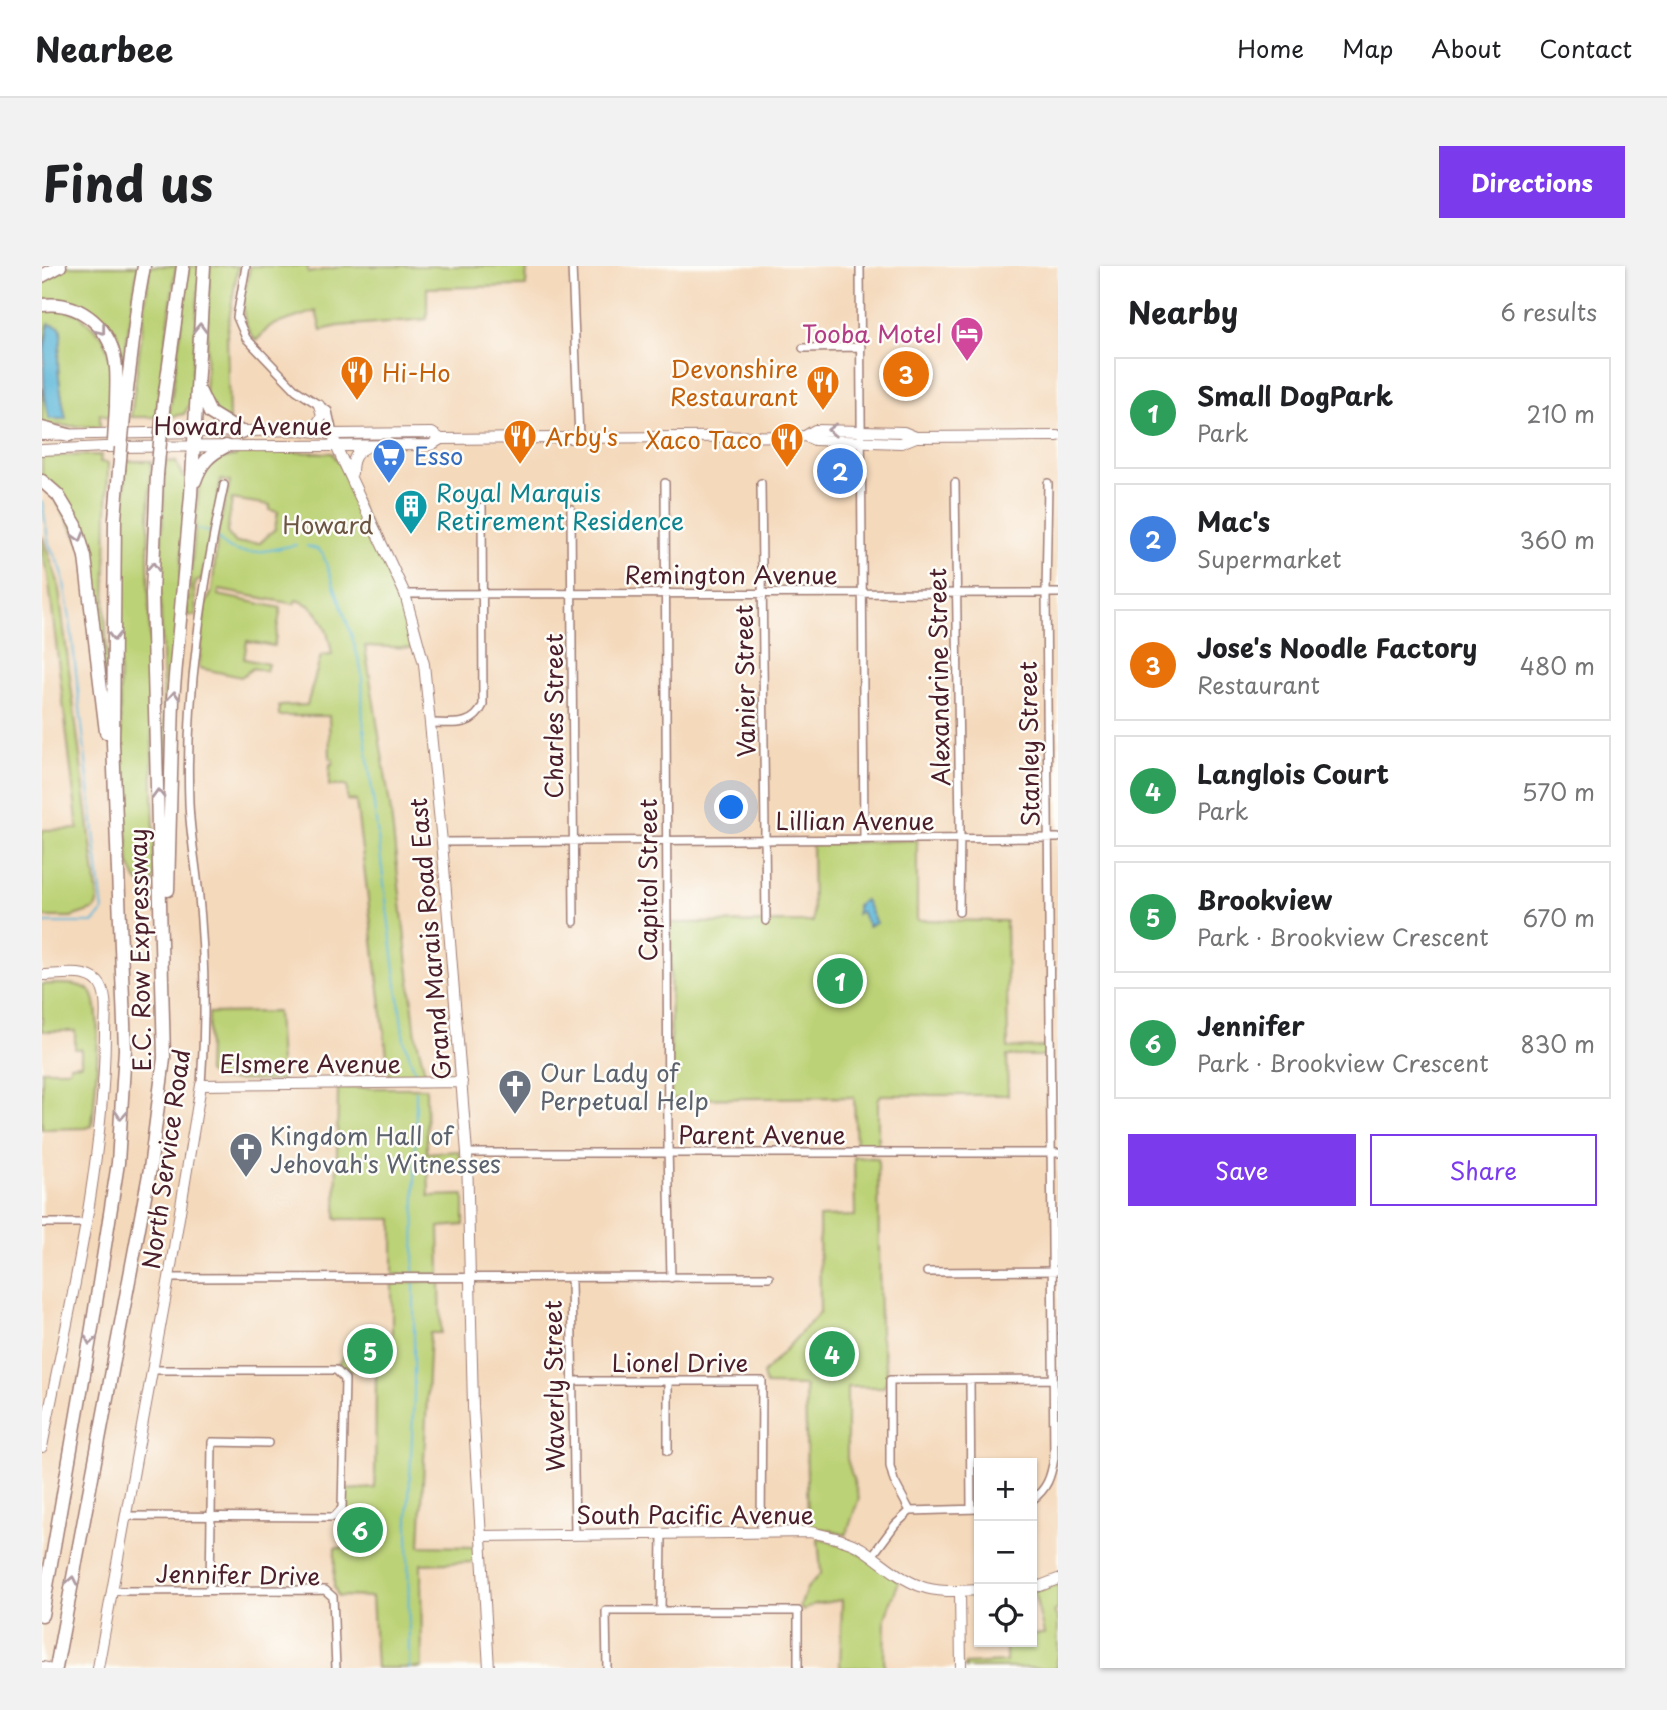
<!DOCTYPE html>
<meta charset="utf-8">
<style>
:root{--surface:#fff;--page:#f2f2f2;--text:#202124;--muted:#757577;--line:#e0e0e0;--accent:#7c3aed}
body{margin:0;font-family:"Playpen Sans",sans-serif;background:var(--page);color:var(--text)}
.controls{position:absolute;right:21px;bottom:21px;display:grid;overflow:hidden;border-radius:0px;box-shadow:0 2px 5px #0004}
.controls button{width:63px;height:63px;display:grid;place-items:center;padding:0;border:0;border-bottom:2px solid var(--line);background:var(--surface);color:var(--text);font:35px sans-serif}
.you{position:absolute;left:690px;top:542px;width:24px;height:24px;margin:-18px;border:5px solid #fff;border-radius:50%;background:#1a73e8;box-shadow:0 0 0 10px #1a73e833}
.badge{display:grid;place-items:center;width:46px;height:46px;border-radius:50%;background:var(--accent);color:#fff;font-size:23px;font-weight:700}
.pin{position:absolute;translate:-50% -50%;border:4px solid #fff;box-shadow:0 2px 7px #0006}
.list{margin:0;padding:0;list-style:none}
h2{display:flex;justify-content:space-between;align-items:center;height:91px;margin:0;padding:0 28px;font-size:30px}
h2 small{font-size:23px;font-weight:400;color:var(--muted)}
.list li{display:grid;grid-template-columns:46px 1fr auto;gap:21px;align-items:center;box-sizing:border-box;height:112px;margin:0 14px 14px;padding:0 14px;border:2px solid var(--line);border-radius:0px}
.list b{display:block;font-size:26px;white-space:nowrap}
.list p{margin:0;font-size:23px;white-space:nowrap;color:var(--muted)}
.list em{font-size:23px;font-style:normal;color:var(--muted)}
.actions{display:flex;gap:14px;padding:21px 28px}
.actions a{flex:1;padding:16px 0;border:2px solid var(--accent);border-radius:0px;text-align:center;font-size:24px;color:var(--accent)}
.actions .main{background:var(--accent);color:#fff}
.icon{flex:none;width:38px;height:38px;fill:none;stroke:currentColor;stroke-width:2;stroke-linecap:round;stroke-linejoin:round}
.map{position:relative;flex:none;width:1016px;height:1402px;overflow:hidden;border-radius:0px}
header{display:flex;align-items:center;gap:42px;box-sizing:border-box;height:98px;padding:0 35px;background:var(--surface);border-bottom:2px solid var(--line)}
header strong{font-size:33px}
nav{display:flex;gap:38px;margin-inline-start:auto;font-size:24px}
.intro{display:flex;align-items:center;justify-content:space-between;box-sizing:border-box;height:168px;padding:0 42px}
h1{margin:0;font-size:49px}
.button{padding:18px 32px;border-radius:0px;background:var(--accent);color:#fff;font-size:24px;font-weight:700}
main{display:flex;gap:42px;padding:0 42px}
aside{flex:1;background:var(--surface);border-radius:0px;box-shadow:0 2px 5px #0004}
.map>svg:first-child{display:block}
.green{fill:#bcd276;stroke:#837850;stroke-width:2;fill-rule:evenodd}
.water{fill:#5bb7d9;stroke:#526b82;stroke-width:2}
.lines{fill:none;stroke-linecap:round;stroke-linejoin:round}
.stream{stroke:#5bb7d9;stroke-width:2}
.street-casing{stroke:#9f7c73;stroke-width:10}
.secondary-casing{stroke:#9f7c73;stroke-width:12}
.highway-casing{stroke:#9f7c73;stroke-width:15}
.street{stroke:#fff;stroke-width:7}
.secondary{stroke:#fff;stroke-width:10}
.highway{stroke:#fff;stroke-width:12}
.highway-bridge-casing{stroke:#9f7c73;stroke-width:15;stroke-linecap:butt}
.highway-bridge{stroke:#fff;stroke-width:12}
.oneway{stroke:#ae9aa0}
.labels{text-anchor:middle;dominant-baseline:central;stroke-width:5;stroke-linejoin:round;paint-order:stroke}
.hotel-label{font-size:24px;fill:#b23c85;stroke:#fdfcf7;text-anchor:end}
.food-label{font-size:24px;fill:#c56008;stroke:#fdfcf7;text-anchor:end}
.street-label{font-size:24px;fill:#4a1f2b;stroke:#fdfcf7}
.shop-label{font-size:24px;fill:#366cbe;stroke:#fdfcf7;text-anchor:start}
.culture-label{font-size:24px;fill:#0d838f;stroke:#fdfcf7;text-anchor:start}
.park-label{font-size:24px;fill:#6c5542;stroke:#fdfcf7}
.worship-label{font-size:24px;fill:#5b616d;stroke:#fdfcf7;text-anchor:start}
</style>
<header>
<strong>Nearbee</strong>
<nav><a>Home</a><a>Map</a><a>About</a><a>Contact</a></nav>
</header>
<div class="intro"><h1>Find us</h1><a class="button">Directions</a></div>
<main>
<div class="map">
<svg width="1016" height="1402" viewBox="0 0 1016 1402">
<rect width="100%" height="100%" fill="#fdfcf7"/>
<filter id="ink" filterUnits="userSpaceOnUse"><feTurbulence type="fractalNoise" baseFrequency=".0143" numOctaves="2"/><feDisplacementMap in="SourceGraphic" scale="14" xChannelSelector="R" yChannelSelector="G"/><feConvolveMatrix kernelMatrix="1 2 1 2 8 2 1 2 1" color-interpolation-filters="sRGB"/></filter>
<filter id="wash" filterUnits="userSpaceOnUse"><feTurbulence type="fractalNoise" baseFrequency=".00686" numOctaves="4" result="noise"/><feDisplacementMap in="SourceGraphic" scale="28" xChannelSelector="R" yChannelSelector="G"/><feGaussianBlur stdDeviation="1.57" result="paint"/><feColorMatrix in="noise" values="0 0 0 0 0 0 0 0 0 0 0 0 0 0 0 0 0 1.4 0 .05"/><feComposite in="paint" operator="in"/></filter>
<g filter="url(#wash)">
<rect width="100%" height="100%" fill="#f4d9bb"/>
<path class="green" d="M27,0H96L82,92C66,57 44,27 0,34V17Z
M108,0H134L114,151H89Z
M147,0H158L148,138L142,148L127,151Z
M168,0H196L185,66L187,155L176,149L163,128Z
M208,0H266V7L301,0H485L484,20L385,22V53L297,60L279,64L274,45L228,60L214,75C193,50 203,29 208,0Z
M11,42L37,48L61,71L70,99L68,152L58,148V161L0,159V121L7,153H24C20,134 16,115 16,95C16,84 22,72 18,61L6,59L0,84V43Z
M196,185L290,187L298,198C326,258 358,318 375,382L323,380L348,539L374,770L385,814H348L314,535L305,534V520H287L288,498H291V493H288L287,450H237V440L265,439L279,390L290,389C287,367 279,339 254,334L252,338L177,324L176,329L239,342L232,380L205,375L202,393L226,398L224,405L211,402L199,411L157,402L163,339L170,326L176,266L188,216L179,214L159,315L155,314L152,322L154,350L145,349L158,209L165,195L171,198L175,194L194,190ZM190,233L228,239V244L236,246L233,263L218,277H194L185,267Z
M59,189L58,196L66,197L63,348L69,464L46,290L0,210V190Z
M84,195H109L106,289L113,612L109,618L101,620L94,614L87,598L78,446L77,370Z
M123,195L134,196L141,211L145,212L124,526L118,317Z
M0,270L16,316L56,634L53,643L29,651H0V564L36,563L6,309L0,288Z
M875,574V654L964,655L966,782L1005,781L1006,790H965L966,829H839L836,834V885L814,883L812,831L629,833L628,657L771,656L770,578Z
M0,718C14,719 38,715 48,725C63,739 52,837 50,860L44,862L0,863V804H25L28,802V799L39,798V783H33V765H0Z
M235,746L239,815L175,814L165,806L167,747Z
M296,822H384L385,887L417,885V895L386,897L387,930L422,929V959L397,961L398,1008L351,1009V953H294Z
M812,891L836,892L838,1068L846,1111L842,1121H805V1193L817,1232L804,1269L788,1264L766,1261L763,1120L724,1119L721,1108L778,1046L777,951L813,950Z
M398,1015L399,1067H388L378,1280L435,1281V1296L379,1298L380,1402H334L330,1331L296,1330L292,1321L293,1282H304V1224L333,1222L334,1103L303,1105L295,1099L317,1071H350V1017Z
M776,1272L810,1282L857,1315L843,1352L842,1402H798L800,1334L773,1338L761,1345L758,1341L765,1322L779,1307Z
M1016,1318V1343L1012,1346L1016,1353V1394L1014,1395L1016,1402H923V1398L964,1396V1376H990V1368H1002L992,1325Z"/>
<path class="water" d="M7,58L18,61C22,72 16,84 16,95C16,115 20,134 24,153H7C0,125 0,86 7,58Z
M823,634L834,657L826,660L819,645L815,648V639Z"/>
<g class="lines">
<path class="stream" d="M0,236L7,278L20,305L28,353L61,646L51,657H0
M156,263L167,266
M176,272C193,297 229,283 254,279
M265,280L277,284L281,289C293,324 312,369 319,404C322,421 319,437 321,454L362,775L374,808
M372,1005L374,825
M367,1402L366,1252L372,1128V1018"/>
</g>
</g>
<g filter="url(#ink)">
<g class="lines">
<defs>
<path id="street" d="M204,0L195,51L204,72L254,124L286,145L291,168
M530,0L537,172
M818,0L822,573
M761,82L819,81
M623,217L626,880L629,1012
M719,217L724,655
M913,217L918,563L917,646
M529,243L532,656
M363,328L1016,327
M389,457C410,457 431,462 441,439L440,241
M400,576L1016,572
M159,819C164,753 163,687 156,621C153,593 148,565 147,537C143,430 160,323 182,219
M425,887H1016
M0,957H42
M885,1006L1016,1005
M127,1012L727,1011
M529,1012L533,1269
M928,1114L929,1243
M530,1115H720L719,1267
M626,1185V1115
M990,1234C1005,1223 1009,1211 1012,1192L1004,327L1006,217
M868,1245L852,1215L848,1200V1114L1010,1113
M84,1250L292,1251L300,1242L303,1113L294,1104H111
M830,1290L853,1259L868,1245L937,1243
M168,1324L170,1176L226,1177
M70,1325L283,1324L291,1331L294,1402
M619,1345L620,1268
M565,1402L564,1345H756V1402"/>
<path id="secondary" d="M262,163L275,158L280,150L277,139
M291,168L294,180L363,328L382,398L400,576L425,887L431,1141L447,1402
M0,169L259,164L291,168L390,167L399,173L763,170L772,174L859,177L874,171L1016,170
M763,170L773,164L819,165L862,166L874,171
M0,184L62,181L389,179L399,173
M310,207C310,193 313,187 325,181
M0,709C15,709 45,703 56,716C67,728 63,752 63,768C62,904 26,1047 0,1181
M439,1270L768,1266C786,1270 803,1273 819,1282C839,1295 856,1312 878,1320C895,1327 919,1325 937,1324
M990,1321L998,1320L1016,1313
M918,1325L919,1402
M0,1401L5,1402
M56,1402L127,1012L159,819L420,816"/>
<path id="highway" d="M0,10L18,0
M0,39C39,34 71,63 74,102C75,114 74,127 74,140
M158,126L168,147L199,166
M122,134L141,0
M83,140L96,34L102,0
M0,162L27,169
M0,215L16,229L34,259L43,291L64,466
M153,215C159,197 167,189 184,180
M126,624L131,433L149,229L162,0
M0,1349L50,1062L76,897L83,783L71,477L73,253L77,204
M14,1402L108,903L122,792L110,328L115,209"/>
</defs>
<use href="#street" class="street-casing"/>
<use href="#secondary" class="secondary-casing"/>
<use href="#highway" class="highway-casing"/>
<use href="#street" class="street"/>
<use href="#secondary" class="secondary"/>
<use href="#highway" class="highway"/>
<defs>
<path id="highway-bridge" d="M72,175L74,140
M77,204L83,140
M115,209L122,134"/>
</defs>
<use href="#highway-bridge" class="highway-bridge-casing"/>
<use href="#highway-bridge" class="highway-bridge"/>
</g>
<defs><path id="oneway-chevron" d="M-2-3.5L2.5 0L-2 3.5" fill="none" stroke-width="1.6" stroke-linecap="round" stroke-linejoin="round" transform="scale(1.75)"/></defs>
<g class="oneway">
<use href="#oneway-chevron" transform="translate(158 62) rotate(-88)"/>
<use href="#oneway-chevron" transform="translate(59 64) rotate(52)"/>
<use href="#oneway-chevron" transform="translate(790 164) rotate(-179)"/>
<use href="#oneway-chevron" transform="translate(37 271) rotate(74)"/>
<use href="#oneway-chevron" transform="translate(111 301) rotate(-87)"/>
<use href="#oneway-chevron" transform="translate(72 370) rotate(91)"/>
<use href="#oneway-chevron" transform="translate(132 430) rotate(-86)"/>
<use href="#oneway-chevron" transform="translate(116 528) rotate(-92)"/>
<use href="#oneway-chevron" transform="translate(79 849) rotate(94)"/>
<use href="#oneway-chevron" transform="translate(48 1074) rotate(100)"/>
<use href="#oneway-chevron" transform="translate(30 1315) rotate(-79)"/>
</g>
</g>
<defs>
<symbol id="hotel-pin" viewBox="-11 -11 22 30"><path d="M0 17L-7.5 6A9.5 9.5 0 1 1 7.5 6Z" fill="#d1479c" stroke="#fdfcf7"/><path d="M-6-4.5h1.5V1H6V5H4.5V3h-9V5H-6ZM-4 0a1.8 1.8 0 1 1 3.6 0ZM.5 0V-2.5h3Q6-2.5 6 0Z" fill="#fff"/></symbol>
<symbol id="restaurant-pin" viewBox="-11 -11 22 30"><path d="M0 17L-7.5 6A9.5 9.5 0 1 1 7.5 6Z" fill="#e8710a" stroke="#fdfcf7"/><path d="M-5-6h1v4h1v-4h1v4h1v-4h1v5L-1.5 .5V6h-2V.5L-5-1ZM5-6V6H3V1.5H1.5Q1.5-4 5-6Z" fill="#fff"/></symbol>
<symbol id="supermarket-pin" viewBox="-11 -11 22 30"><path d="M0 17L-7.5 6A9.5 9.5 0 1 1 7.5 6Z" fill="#3f7fe0" stroke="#fdfcf7"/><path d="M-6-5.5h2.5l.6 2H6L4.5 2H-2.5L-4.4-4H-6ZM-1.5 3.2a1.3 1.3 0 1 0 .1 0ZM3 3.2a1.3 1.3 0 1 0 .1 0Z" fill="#fff"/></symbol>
<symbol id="building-pin" viewBox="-11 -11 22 30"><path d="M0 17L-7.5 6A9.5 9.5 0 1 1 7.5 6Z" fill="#0f9aa8" stroke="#fdfcf7"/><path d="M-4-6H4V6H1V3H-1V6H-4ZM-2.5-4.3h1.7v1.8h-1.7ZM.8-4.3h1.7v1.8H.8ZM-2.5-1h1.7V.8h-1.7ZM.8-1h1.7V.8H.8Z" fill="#fff"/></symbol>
<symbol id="church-pin" viewBox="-11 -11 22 30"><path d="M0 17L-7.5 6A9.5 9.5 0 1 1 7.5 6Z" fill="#6b7280" stroke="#fdfcf7"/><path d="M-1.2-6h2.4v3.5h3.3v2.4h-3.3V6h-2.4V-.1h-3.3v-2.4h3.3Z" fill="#fff"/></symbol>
</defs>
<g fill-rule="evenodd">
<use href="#hotel-pin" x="906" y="48" width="38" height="52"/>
<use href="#restaurant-pin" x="296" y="87" width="38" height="52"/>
<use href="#restaurant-pin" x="762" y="97" width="38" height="52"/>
<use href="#restaurant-pin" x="459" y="151" width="38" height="52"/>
<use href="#restaurant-pin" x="726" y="154" width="38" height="52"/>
<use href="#supermarket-pin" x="328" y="170" width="38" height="52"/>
<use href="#building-pin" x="350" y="221" width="38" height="52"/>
<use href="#church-pin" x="454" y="801" width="38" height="52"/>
<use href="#church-pin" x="185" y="864" width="38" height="52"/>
</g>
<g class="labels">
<g class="hotel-label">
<text x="900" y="67">Tooba Motel</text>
</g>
<g class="food-label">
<text x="756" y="102">Devonshire<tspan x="756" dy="28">Restaurant</tspan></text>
<text x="340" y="106" text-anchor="start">Hi-Ho</text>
<text x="503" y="170" text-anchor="start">Arby's</text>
<text x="720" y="173">Xaco Taco</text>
</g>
<g class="street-label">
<text x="201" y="159">Howard Avenue</text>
<text x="689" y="308">Remington Avenue</text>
<text transform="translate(896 411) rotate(-91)">Alexandrine Street</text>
<text transform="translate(702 415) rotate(-91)">Vanier Street</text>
<text transform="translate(511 450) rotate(-90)">Charles Street</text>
<text transform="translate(986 478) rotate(-91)">Stanley Street</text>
<text x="813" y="554">Lillian Avenue</text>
<text transform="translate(605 614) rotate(-90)">Capitol Street</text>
<text transform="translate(387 673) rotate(-95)">Grand Marais Road East</text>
<text transform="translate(97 684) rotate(-91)">E.C. Row Expressway</text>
<text x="268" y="797">Elsmere Avenue</text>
<text x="720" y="868">Parent Avenue</text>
<text transform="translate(123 893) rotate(-82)">North Service Road</text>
<text x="638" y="1096">Lionel Drive</text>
<text transform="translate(511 1120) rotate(-91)">Waverly Street</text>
<text x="653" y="1248">South Pacific Avenue</text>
<text transform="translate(196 1308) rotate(1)">Jennifer Drive</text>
</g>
<g class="shop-label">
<text x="372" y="189">Esso</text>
</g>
<g class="culture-label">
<text x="394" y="226">Royal Marquis<tspan x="394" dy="28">Retirement Residence</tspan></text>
</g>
<g class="park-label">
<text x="286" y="258">Howard</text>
</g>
<g class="worship-label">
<text x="498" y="806">Our Lady of<tspan x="498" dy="28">Perpetual Help</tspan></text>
<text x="228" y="869">Kingdom Hall of<tspan x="228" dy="28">Jehovah's Witnesses</tspan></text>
</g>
</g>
</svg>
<div class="controls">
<button>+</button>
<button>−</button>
<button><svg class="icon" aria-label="locate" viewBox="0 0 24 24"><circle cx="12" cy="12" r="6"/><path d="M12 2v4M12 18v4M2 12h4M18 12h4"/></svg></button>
</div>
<div class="you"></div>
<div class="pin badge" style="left:798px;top:715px;background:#2e9e5b">1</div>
<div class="pin badge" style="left:798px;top:205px;background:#3f7fe0">2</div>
<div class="pin badge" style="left:864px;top:108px;background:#e8710a">3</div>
<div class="pin badge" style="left:790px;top:1088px;background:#2e9e5b">4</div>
<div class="pin badge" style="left:328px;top:1085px;background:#2e9e5b">5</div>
<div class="pin badge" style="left:318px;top:1264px;background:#2e9e5b">6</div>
</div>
<aside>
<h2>Nearby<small>6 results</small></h2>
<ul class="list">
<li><span class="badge" style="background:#2e9e5b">1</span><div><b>Small DogPark</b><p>Park</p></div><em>210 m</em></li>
<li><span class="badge" style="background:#3f7fe0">2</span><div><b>Mac's</b><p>Supermarket</p></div><em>360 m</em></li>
<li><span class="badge" style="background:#e8710a">3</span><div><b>Jose's Noodle Factory</b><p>Restaurant</p></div><em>480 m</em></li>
<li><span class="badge" style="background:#2e9e5b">4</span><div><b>Langlois Court</b><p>Park</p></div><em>570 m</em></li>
<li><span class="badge" style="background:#2e9e5b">5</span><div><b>Brookview</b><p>Park · Brookview Crescent</p></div><em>670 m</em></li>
<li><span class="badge" style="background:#2e9e5b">6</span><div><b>Jennifer</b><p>Park · Brookview Crescent</p></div><em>830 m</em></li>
</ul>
<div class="actions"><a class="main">Save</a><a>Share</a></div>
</aside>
</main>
